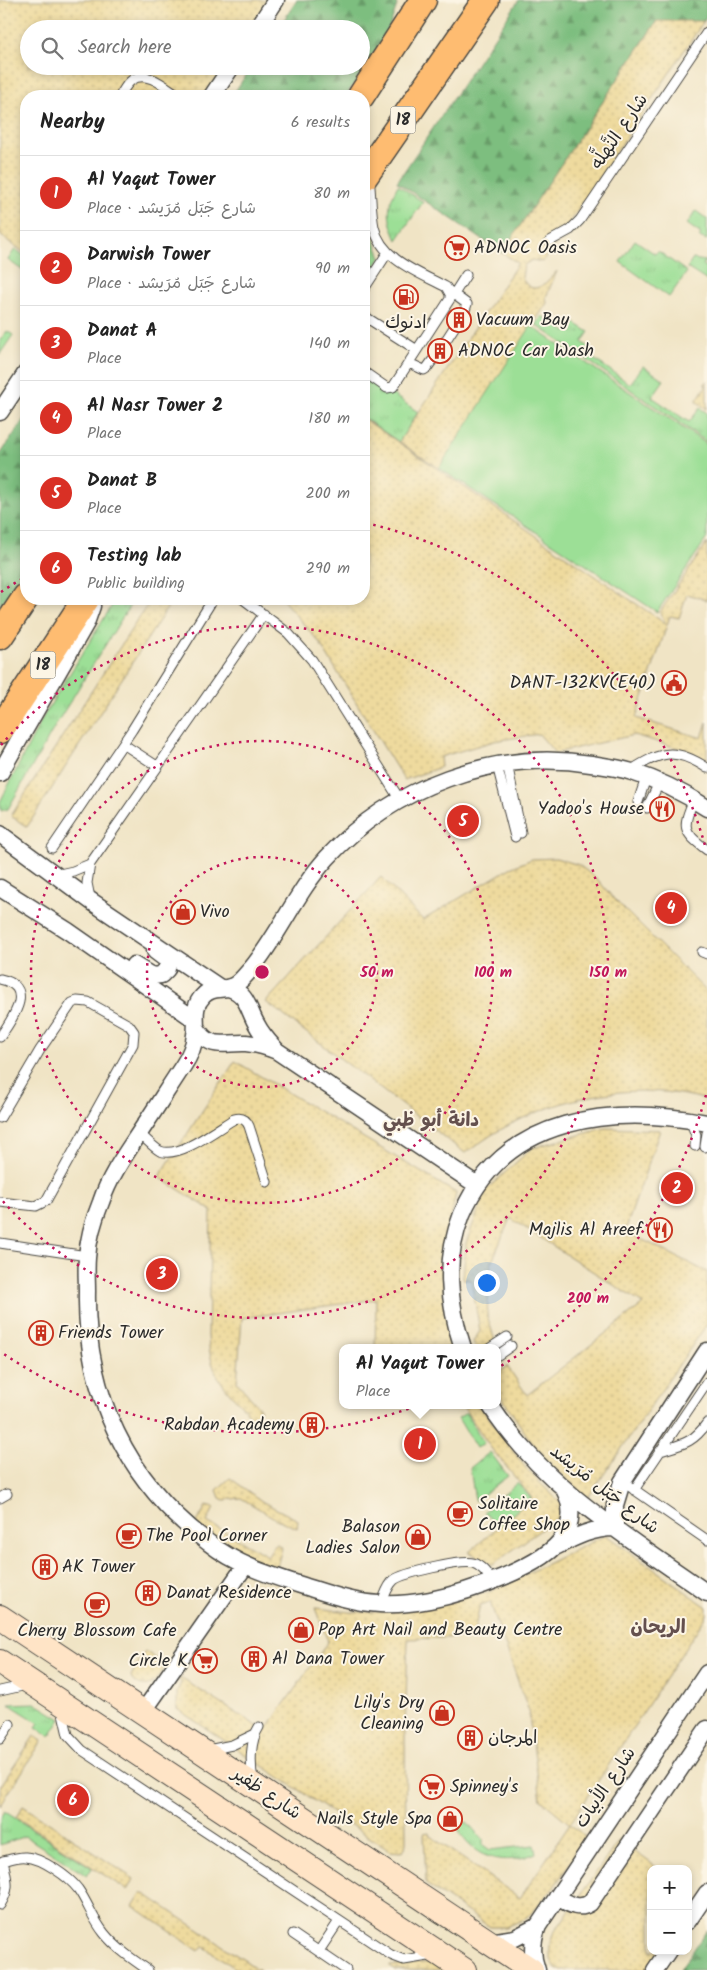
<!DOCTYPE html>
<meta charset="utf-8">
<style>
:root{--surface:#fff;--page:#f6f6f6;--text:#222;--muted:#767676;--line:#e0e0e0;--accent:#d93025}
body{margin:0;font-family:Kalam,"Playpen Sans Arabic",sans-serif;background:var(--page);color:var(--text)}
.controls{position:absolute;right:15px;bottom:15px;display:grid;overflow:hidden;border-radius:10px;box-shadow:0 2px 8px #0003}
.controls button{width:45px;height:45px;display:grid;place-items:center;padding:0;border:0;border-bottom:1px solid var(--line);background:var(--surface);color:var(--text);font:25px sans-serif}
.you{position:absolute;left:486px;top:1282px;width:18px;height:18px;margin:-12px;border:4px solid #fff;border-radius:50%;background:#1a73e8;box-shadow:0 0 0 8px #1a73e833}
.badge{display:grid;place-items:center;width:32px;height:32px;border-radius:50%;background:var(--accent);color:#fff;font-size:16px;font-weight:700}
.pin{position:absolute;translate:-50% -50%;border:2px solid #fff;box-shadow:0 1px 5px #0006}
.popup{position:absolute;left:339px;top:1344px;width:162px;height:65px;box-sizing:border-box;display:grid;place-content:center;border-radius:10px;background:var(--surface);filter:drop-shadow(0 1px 4px #0005);font-size:16px;white-space:nowrap;color:var(--muted)}
.popup b{font-size:19px;color:var(--text)}
.popup::after{content:'';position:absolute;left:50%;top:100%;margin-left:-10px;border:10px solid transparent;border-top-color:var(--surface)}
.list{margin:0;padding:0;list-style:none}
h2{display:flex;justify-content:space-between;align-items:center;height:65px;margin:0;padding:0 20px;font-size:21px}
h2 small{font-size:16px;font-weight:400;color:var(--muted)}
.list li{display:grid;grid-template-columns:32px 1fr auto;gap:15px;align-items:center;box-sizing:border-box;height:75px;padding:0 20px;border-top:1px solid var(--line)}
.list b{display:block;font-size:19px;white-space:nowrap}
.list p{margin:0;font-size:16px;white-space:nowrap;color:var(--muted)}
.list em{font-size:16px;font-style:normal;color:var(--muted)}
.icon{flex:none;width:28px;height:28px;fill:none;stroke:currentColor;stroke-width:2;stroke-linecap:round;stroke-linejoin:round}
.map{position:relative;flex:none;width:707px;height:1970px;overflow:hidden}
.search{position:absolute;background:var(--surface);box-shadow:0 2px 8px #0003;left:20px;top:20px;width:350px;height:55px;display:flex;align-items:center;gap:12px;box-sizing:border-box;padding:0 18px;border-radius:28px;color:var(--muted);font-size:19px}
.panel{position:absolute;background:var(--surface);box-shadow:0 2px 8px #0003;left:20px;top:90px;width:350px;height:515px;border-radius:20px}
.map>svg:first-child{display:block}
.grass{fill:url(#grass-tufts);stroke:#648560}
.forest{fill:url(#forest-firs);stroke:#547455}
.sand{fill:url(#sand-dots);stroke:#8c8264}
.pitch{fill:#9cdf96;stroke:#648560}
.lines{fill:none;stroke-linecap:round;stroke-linejoin:round}
.service-casing{stroke:#494742;stroke-width:11}
.minor-casing{stroke:#494742;stroke-width:19}
.secondary-casing{stroke:#494742;stroke-width:26}
.primary-casing{stroke:#494742;stroke-width:29}
.service{stroke:#fff;stroke-width:9}
.minor{stroke:#fff;stroke-width:16}
.secondary{stroke:#ffe4c6;stroke-width:24}
.primary{stroke:#febc71;stroke-width:26}
.ring{fill:none;stroke:#c2185b;stroke-width:2.5;stroke-dasharray:2.5 5}
.labels{text-anchor:middle;dominant-baseline:central;stroke-width:4;stroke-linejoin:round;paint-order:stroke}
.shield{fill:#fcf5e5;stroke:#6a6863;stroke-width:1}
.shield-label{font-size:16px;font-weight:bold;fill:#2b2b2b}
.street-label{font-size:18px;fill:#2b2b2b;stroke:#fcf5e5}
.poi-label{font-size:18px;fill:#2b2b2b;stroke:#fcf5e5;text-anchor:start}
.neighbourhood-label{font-size:19px;font-weight:bold;fill:#64504e;stroke:#fcf5e5}
.centre{fill:#c2185b;stroke:#fcf5e5;stroke-width:2.5}
.ring-label{font-size:15px;text-anchor:middle;font-weight:bold;fill:#c2185b;stroke:#fcf5e5;stroke-width:4;stroke-linejoin:round;paint-order:stroke}
</style>
<div class="map">
<svg width="707" height="1970" viewBox="0 0 707 1970">
<defs>
<pattern id="grass-tufts" width="24" height="20" patternUnits="userSpaceOnUse" patternTransform="scale(1.25)"><rect width="24" height="20" fill="#9cdf96"/><path d="M3 7l-1-3M5 7V3M7 7l1-3M15 17l-1-3M17 17v-4M19 17l1-3" fill="none" stroke="#87c081"/></pattern>
<pattern id="forest-firs" width="22" height="20" patternUnits="userSpaceOnUse" patternTransform="scale(1.25)"><rect width="22" height="20" fill="#7dbe7f"/><path d="M5 1l3.5 6h-7zM16 11l3.5 6h-7z" fill="#679b68"/></pattern>
<pattern id="sand-dots" width="8" height="8" patternUnits="userSpaceOnUse" patternTransform="scale(1.25)"><rect width="8" height="8" fill="#eeda9e"/><path d="M2 2h.1M6 6h.1" fill="none" stroke="#cb8" stroke-width="1.8" stroke-linecap="round"/></pattern>
</defs>
<rect width="100%" height="100%" fill="#fcf5e5"/>
<filter id="ink" filterUnits="userSpaceOnUse"><feTurbulence type="fractalNoise" baseFrequency=".02" numOctaves="2"/><feDisplacementMap in="SourceGraphic" scale="10" xChannelSelector="R" yChannelSelector="G"/><feConvolveMatrix kernelMatrix="1 2 1 2 8 2 1 2 1" color-interpolation-filters="sRGB"/></filter>
<filter id="wash" filterUnits="userSpaceOnUse"><feTurbulence type="fractalNoise" baseFrequency=".0096" numOctaves="4" result="noise"/><feDisplacementMap in="SourceGraphic" scale="20" xChannelSelector="R" yChannelSelector="G"/><feGaussianBlur stdDeviation="1.12" result="paint"/><feColorMatrix in="noise" values="0 0 0 0 0 0 0 0 0 0 0 0 0 0 0 0 0 1.4 0 .05"/><feComposite in="paint" operator="in"/></filter>
<g filter="url(#wash)">
<rect width="100%" height="100%" fill="#f0e4c5"/>
<path class="grass" d="M398,185L423,202L397,240C387,218 386,207 398,185Z
M696,211L707,219V240L699,237L701,234L687,224Z
M364,217L381,257L364,284Z
M635,240L655,254L658,251L687,272L669,297L620,262Z
M15,249L26,257V273L8,260Z
M693,259L705,261L703,265L707,267V281L687,268Z
M542,316L566,332L573,322L589,332L582,342L594,351L591,357L630,384L643,366L664,380L652,397L689,422L700,408L707,413V442L536,325Z
M7,331L13,335L0,354V340Z
M364,375L418,412L399,442L364,418Z
M116,599H134L58,721L8,809L1,811L0,802L43,717Z
M466,1413L484,1443L476,1448L458,1418Z
M490,1452L508,1476L475,1501L470,1468Z
M517,1483L531,1498L498,1527L484,1512Z
M35,1703L61,1719L50,1736L36,1727L39,1723L9,1704Z
M4,1811L92,1868L87,1876L25,1836L0,1845V1818Z
M467,1822L483,1840V1845L490,1850L534,1845L536,1853C505,1867 470,1859 457,1826Z"/>
<path class="forest" d="M297,0H394L397,5L387,34L346,96H232L252,66H361V29H278Z
M519,0H707V17L704,21L656,22L502,253L397,182Z
M26,416V567L0,606V455Z
M707,1930V1970H680Z"/>
<path class="sand" d="M0,0H273L254,29H29V66H229L208,96H26V254L0,235Z
M657,21H704L543,262L532,260L524,265L522,278C533,299 547,282 557,271L546,297L547,303L439,468L399,442L518,263L502,253Z
M707,380V409L696,401L706,386L704,384Z
M364,419L666,624L660,612L707,543V600L687,594L679,618L670,616L636,718L702,738L707,722V763L681,749L634,735L555,753L539,734L494,741L440,757L441,767L404,780L319,642L282,599H364Z
M151,599H173L27,827L11,816Z
M556,858L579,865L598,880L613,898L707,992V1100C638,1080 562,1095 500,1130C488,1136 477,1146 465,1153L266,1002L381,877L423,920L510,868L532,859Z
M235,1061L456,1193L442,1265L444,1302L456,1348H375L376,1299L242,1318L237,1382L261,1410L253,1418C226,1388 210,1379 208,1335L211,1210L159,1177Z
M605,1128L660,1130L625,1231L707,1272V1324L587,1499L542,1458L498,1392V1373L507,1366L527,1395L643,1304L510,1218L491,1264L487,1315L495,1341L482,1348H476L473,1342L480,1331L471,1280L463,1279L466,1243L486,1190L532,1148Z
M462,1405H482L486,1414L528,1471L568,1510L492,1565L469,1552L532,1498L491,1448Z
M230,1478L263,1502L298,1520L297,1528L276,1519L241,1498L224,1500L220,1498L217,1490Z
M206,1506L214,1508L207,1522L268,1556L276,1543L282,1548L276,1570L262,1567L194,1528Z
M606,1535L707,1607V1615L570,1824L587,1838L556,1884L527,1918L506,1927H490L426,1884L424,1833L429,1832L430,1836L520,1898L570,1824L541,1800L528,1709L490,1602L480,1605L473,1637L408,1639L405,1731L406,1843L405,1848L401,1852L390,1851L177,1709V1692L181,1683L179,1677L265,1731L328,1642L315,1608L350,1612H386L463,1596L487,1593Z
M145,1651L166,1665C156,1680 152,1692 133,1681L131,1676Z
M34,1736L42,1741L0,1806V1787Z
M23,1806L134,1879L127,1890L16,1817Z
M619,1840L659,1869H651V1951H663L650,1970H557C548,1958 548,1948 553,1934Z
M142,1892L259,1970H238L203,1946L199,1951L133,1906Z
M434,1962L446,1970H394L389,1966Z"/>
<path class="pitch" d="M531,326L707,444V538L657,612L439,468Z"/>
</g>
<g filter="url(#ink)">
<g class="lines">
<defs>
<path id="service" d="M120,96C123,91 127,83 132,80C147,69 168,89 180,96
M550,241L570,230L580,220L707,32
M364,289L388,252
M448,290L467,304L464,313
M454,294L466,275
M364,316L417,350
M446,340L455,326
M409,363L424,370L427,368L432,361
M364,372L387,388L393,387L450,299V294L446,287C420,273 381,260 374,227C371,211 371,194 369,177
M243,599L288,633L312,660L400,800
M123,744L157,766
M507,763L521,833
M497,765L515,837
M630,771C661,751 675,747 707,768
M694,799C682,828 682,831 707,850
M638,802L646,778
M647,808L659,783
M52,848L132,730L213,599
M55,875L73,871L90,864
M90,898L87,883L90,864L264,614
M702,952L707,954
M0,979C37,987 12,1019 0,1037
M0,1118L40,1050L72,1003L77,1001L88,1002L129,1025L134,1032L133,1044L46,1201L36,1206L0,1202
M690,1120L696,1135L695,1146
M139,1133C146,1139 153,1147 160,1151C179,1159 217,1129 234,1119C241,1117 246,1119 249,1126L267,1182
M705,1147L707,1133
M0,1243L87,1256
M490,1348L507,1337
M498,1355L511,1346
M660,1451C683,1444 693,1443 707,1423
M629,1486L707,1540
M634,1490L707,1382
M0,1498L7,1494
M381,1604C385,1596 387,1586 394,1580C403,1573 462,1560 473,1563C482,1566 487,1574 492,1581
M0,1691L27,1685
M62,1709L68,1735L82,1750L391,1955L404,1960L434,1955
M0,1739L10,1724
M208,1750L232,1745L255,1734
M253,1780C250,1763 250,1741 259,1727
M0,1862C8,1860 18,1856 26,1857C42,1858 69,1877 78,1889C88,1903 92,1918 104,1933C116,1948 132,1959 148,1970
M0,1905C11,1888 7,1880 3,1861
M293,1934L346,1970
M319,1951L339,1921"/>
<path id="minor" d="M257,29L276,0
M212,96L232,66
M0,412L26,373
M0,773L86,623L92,606
M0,834L91,901L220,988
M0,888L68,931L194,1019
M134,965L152,976L161,975L167,969V960L155,951
M229,988C248,994 248,1010 257,1025C262,1035 270,1043 277,1051
M196,1027C210,1051 223,1042 246,1043C257,1044 267,1047 277,1051L477,1185
M463,1348C448,1303 444,1259 462,1214C504,1115 614,1105 707,1123
M490,1405C543,1487 629,1538 707,1593
M564,1489C572,1504 573,1521 564,1536C545,1567 465,1593 430,1600C414,1603 397,1605 380,1604C355,1603 332,1595 307,1587C273,1576 238,1566 209,1543C127,1482 85,1394 87,1291C87,1280 86,1269 87,1258C88,1239 94,1219 101,1202C110,1175 127,1152 142,1129C156,1108 169,1087 183,1066C189,1057 194,1047 195,1035C198,1021 191,1008 203,996C212,986 223,991 233,986C240,983 246,974 251,969C280,934 296,892 327,858C393,786 494,749 591,764C604,766 619,768 632,772C658,780 684,793 707,808
M557,1546C577,1536 593,1528 615,1528V1505L622,1482L707,1351
M143,1712L245,1566
M557,1897C568,1903 578,1911 590,1903L707,1729
M688,1921L707,1893
M490,1942L515,1938L538,1926
M537,1970C531,1955 532,1941 538,1926L707,1673
M655,1970L668,1951"/>
<path id="secondary" d="M0,1617L531,1970
M0,1662L464,1970"/>
<path id="primary" d="M361,96L423,0
M364,177L486,0
M0,636L26,597
M0,730L86,599"/>
</defs>
<use href="#service" class="service-casing"/>
<use href="#minor" class="minor-casing"/>
<use href="#secondary" class="secondary-casing"/>
<use href="#primary" class="primary-casing"/>
<use href="#service" class="service"/>
<use href="#minor" class="minor"/>
<use href="#secondary" class="secondary"/>
<use href="#primary" class="primary"/>
</g>
</g>
<g class="ring">
<circle cx="262" cy="972" r="115"/>
<circle cx="262" cy="972" r="231"/>
<path d="M1 745A346 346 0 1 1 1 1199"/>
<path d="M706 1095A461 461 0 0 1 1 1352M1 592A461 461 0 0 1 25 577M366 523A461 461 0 0 1 706 849"/>
</g>
<defs>
<symbol id="supermarket-ring" viewBox="-11 -11 22 22"><circle r="9.5" fill="#fcf5e5" stroke="#c8321e" stroke-width="1.5"/><path d="M-6-5.5h2.5l.6 2H6L4.5 2H-2.5L-4.4-4H-6ZM-1.5 3.2a1.3 1.3 0 1 0 .1 0ZM3 3.2a1.3 1.3 0 1 0 .1 0Z" fill="#c8321e"/></symbol>
<symbol id="fuel-ring" viewBox="-11 -11 22 22"><circle r="9.5" fill="#fcf5e5" stroke="#c8321e" stroke-width="1.5"/><path d="M-5.5-6h7V0h2V4h1.3V-2.5L3-4.5l.8-.8L6-3V5H2.5V1h-1V6h-7ZM-4.2-4.7v3.2H.2V-4.7Z" fill="#c8321e"/></symbol>
<symbol id="building-ring" viewBox="-11 -11 22 22"><circle r="9.5" fill="#fcf5e5" stroke="#c8321e" stroke-width="1.5"/><path d="M-4-6H4V6H1V3H-1V6H-4ZM-2.5-4.3h1.7v1.8h-1.7ZM.8-4.3h1.7v1.8H.8ZM-2.5-1h1.7V.8h-1.7ZM.8-1h1.7V.8H.8Z" fill="#c8321e"/></symbol>
<symbol id="civic-ring" viewBox="-11 -11 22 22"><circle r="9.5" fill="#fcf5e5" stroke="#c8321e" stroke-width="1.5"/><path d="M-.6-6.5H3V-4.5H.6V-3L4-1V1h2V6H-6V1h2V-1L-.6-3ZM-1.2 2.5V6h2.4V2.5Z" fill="#c8321e"/></symbol>
<symbol id="restaurant-ring" viewBox="-11 -11 22 22"><circle r="9.5" fill="#fcf5e5" stroke="#c8321e" stroke-width="1.5"/><path d="M-5-6h1v4h1v-4h1v4h1v-4h1v5L-1.5 .5V6h-2V.5L-5-1ZM5-6V6H3V1.5H1.5Q1.5-4 5-6Z" fill="#c8321e"/></symbol>
<symbol id="shop-ring" viewBox="-11 -11 22 22"><circle r="9.5" fill="#fcf5e5" stroke="#c8321e" stroke-width="1.5"/><path d="M-5-2.5h2.3a2.7 3.5 0 0 1 5.4 0H5L5.5 6h-11ZM-1.5-2.5h3a1.5 2.3 0 0 0-3 0Z" fill="#c8321e"/></symbol>
<symbol id="cafe-ring" viewBox="-11 -11 22 22"><circle r="9.5" fill="#fcf5e5" stroke="#c8321e" stroke-width="1.5"/><path d="M-5.5-4.5H6V0H3Q3 3.5 0 3.5H-2.5Q-5.5 3.5-5.5 0ZM3-3.2v2h1.7v-2ZM-6 4.5H4V6H-6Z" fill="#c8321e"/></symbol>
</defs>
<g fill-rule="evenodd">
<use href="#supermarket-ring" x="443" y="234" width="28" height="28"/>
<use href="#fuel-ring" x="392" y="283" width="28" height="28"/>
<use href="#building-ring" x="445" y="306" width="28" height="28"/>
<use href="#building-ring" x="426" y="337" width="28" height="28"/>
<use href="#civic-ring" x="660" y="669" width="28" height="28"/>
<use href="#restaurant-ring" x="648" y="795" width="28" height="28"/>
<use href="#shop-ring" x="169" y="898" width="28" height="28"/>
<use href="#restaurant-ring" x="646" y="1216" width="28" height="28"/>
<use href="#building-ring" x="27" y="1319" width="28" height="28"/>
<use href="#building-ring" x="298" y="1411" width="28" height="28"/>
<use href="#cafe-ring" x="446" y="1500" width="28" height="28"/>
<use href="#cafe-ring" x="115" y="1522" width="28" height="28"/>
<use href="#shop-ring" x="404" y="1523" width="28" height="28"/>
<use href="#building-ring" x="31" y="1553" width="28" height="28"/>
<use href="#building-ring" x="134" y="1579" width="28" height="28"/>
<use href="#cafe-ring" x="83" y="1591" width="28" height="28"/>
<use href="#shop-ring" x="287" y="1616" width="28" height="28"/>
<use href="#building-ring" x="240" y="1645" width="28" height="28"/>
<use href="#supermarket-ring" x="191" y="1647" width="28" height="28"/>
<use href="#shop-ring" x="428" y="1699" width="28" height="28"/>
<use href="#building-ring" x="456" y="1724" width="28" height="28"/>
<use href="#supermarket-ring" x="418" y="1773" width="28" height="28"/>
<use href="#shop-ring" x="436" y="1805" width="28" height="28"/>
</g>
<g class="labels">
<g class="shield">
<rect x="390.5" y="106.5" width="25" height="27" rx="4"/>
<rect x="30.5" y="651.5" width="25" height="27" rx="4"/>
</g>
<g class="shield-label">
<text x="403" y="120">18</text>
<text x="43" y="665">18</text>
</g>
<g class="street-label">
<text transform="translate(620 132) rotate(-56)">شارع النَّهلَّه</text>
<text transform="translate(604 1490) rotate(38)">شارع جَبَل مُرَيشد</text>
<text transform="translate(606 1788) rotate(-56)">شارع الأبيات</text>
<text transform="translate(266 1794) rotate(34)">شارع ظفير</text>
</g>
<g class="poi-label">
<text x="474" y="248">ADNOC Oasis</text>
<text x="476" y="320">Vacuum Bay</text>
<text x="406" y="323" text-anchor="middle">ادنوك</text>
<text x="458" y="351">ADNOC Car Wash</text>
<text x="656" y="683" text-anchor="end">DANT-132KV(E40)</text>
<text x="644" y="809" text-anchor="end">Yadoo's House</text>
<text x="200" y="912">Vivo</text>
<text x="642" y="1230" text-anchor="end">Majlis Al Areef</text>
<text x="58" y="1333">Friends Tower</text>
<text x="294" y="1425" text-anchor="end">Rabdan Academy</text>
<text x="478" y="1504">Solitaire<tspan x="478" dy="21">Coffee Shop</tspan></text>
<text x="400" y="1527" text-anchor="end">Balason<tspan x="400" dy="21">Ladies Salon</tspan></text>
<text x="146" y="1536">The Pool Corner</text>
<text x="62" y="1567">AK Tower</text>
<text x="166" y="1593">Danat Residence</text>
<text x="318" y="1630">Pop Art Nail and Beauty Centre</text>
<text x="97" y="1631" text-anchor="middle">Cherry Blossom Cafe</text>
<text x="272" y="1659">Al Dana Tower</text>
<text x="188" y="1661" text-anchor="end">Circle K</text>
<text x="424" y="1703" text-anchor="end">Lily's Dry<tspan x="424" dy="21">Cleaning</tspan></text>
<text x="488" y="1738">المرجان</text>
<text x="450" y="1787">Spinney's</text>
<text x="432" y="1819" text-anchor="end">Nails Style Spa</text>
</g>
<g class="neighbourhood-label">
<text x="431" y="1121">دانة أبو ظبي</text>
<text x="658" y="1628">الريحان</text>
</g>
</g>
<circle cx="262" cy="972" r="8" class="centre"/>
<g class="ring-label">
<text x="377" y="977">50 m</text>
<text x="493" y="977">100 m</text>
<text x="608" y="977">150 m</text>
<text x="588" y="1303">200 m</text>
</g>
</svg>
<div class="controls">
<button>+</button>
<button>−</button>
</div>
<div class="you"></div>
<div class="pin badge" style="left:420px;top:1444px">1</div>
<div class="popup"><b>Al Yaqut Tower</b>Place</div>
<div class="pin badge" style="left:677px;top:1188px">2</div>
<div class="pin badge" style="left:162px;top:1274px">3</div>
<div class="pin badge" style="left:671px;top:908px">4</div>
<div class="pin badge" style="left:463px;top:821px">5</div>
<div class="pin badge" style="left:73px;top:1800px">6</div>
<div class="search"><svg class="icon" aria-label="search" viewBox="0 0 24 24"><circle cx="10" cy="10" r="6"/><path d="M15 15l6 6"/></svg>Search here</div>
<section class="panel">
<h2>Nearby<small>6 results</small></h2>
<ul class="list">
<li><span class="badge">1</span><div><b>Al Yaqut Tower</b><p>Place · شارع جَبَل مُرَيشد</p></div><em>80 m</em></li>
<li><span class="badge">2</span><div><b>Darwish Tower</b><p>Place · شارع جَبَل مُرَيشد</p></div><em>90 m</em></li>
<li><span class="badge">3</span><div><b>Danat A</b><p>Place</p></div><em>140 m</em></li>
<li><span class="badge">4</span><div><b>Al Nasr Tower 2</b><p>Place</p></div><em>180 m</em></li>
<li><span class="badge">5</span><div><b>Danat B</b><p>Place</p></div><em>200 m</em></li>
<li><span class="badge">6</span><div><b>Testing lab</b><p>Public building</p></div><em>290 m</em></li>
</ul>
</section>
</div>
